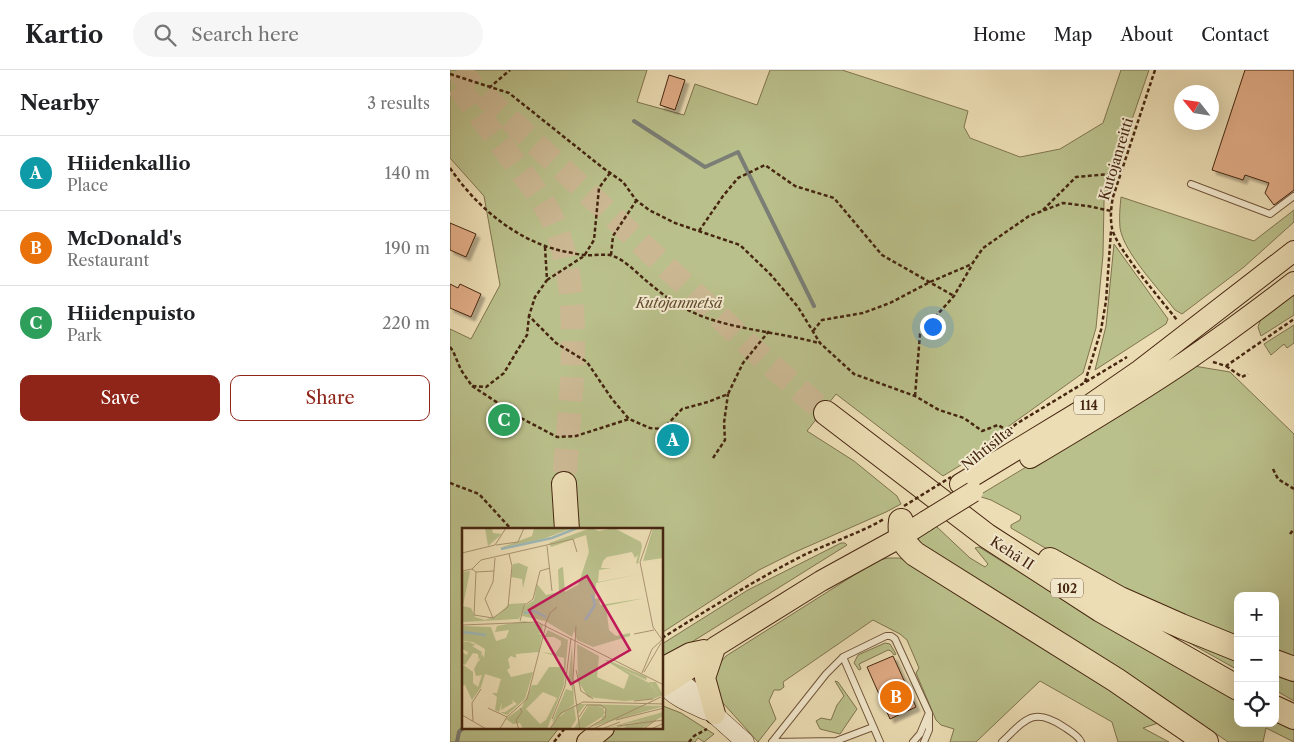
<!DOCTYPE html>
<meta charset="utf-8">
<style>
:root{--surface:#fff;--page:#f6f6f6;--text:#202124;--muted:#757577;--line:#e0e0e0;--accent:#8f2418}
body{margin:0;font-family:"Libre Caslon Text",serif;background:var(--page);color:var(--text)}
.controls{position:absolute;right:15px;bottom:15px;display:grid;overflow:hidden;border-radius:10px;box-shadow:0 5px 20px #0002}
.controls button{width:45px;height:45px;display:grid;place-items:center;padding:0;border:0;border-bottom:1px solid var(--line);background:var(--surface);color:var(--text);font:25px sans-serif}
.compass{position:absolute;left:724px;top:15px;width:45px;height:45px;border-radius:50%;background:var(--surface);box-shadow:0 5px 20px #0002;rotate:300deg}
.you{position:absolute;left:482px;top:256px;width:18px;height:18px;margin:-12px;border:4px solid #fff;border-radius:50%;background:#1a73e8;box-shadow:0 0 0 8px #1a73e833}
.badge{display:grid;place-items:center;width:32px;height:32px;border-radius:50%;background:var(--accent);color:#fff;font-size:16px;font-weight:700}
.pin{position:absolute;translate:-50% -50%;border:2px solid #fff;box-shadow:0 1px 5px #0006}
.list{margin:0;padding:0;list-style:none}
h2{display:flex;justify-content:space-between;align-items:center;height:65px;margin:0;padding:0 20px;font-size:21px}
h2 small{font-size:16px;font-weight:400;color:var(--muted)}
.list li{display:grid;grid-template-columns:32px 1fr auto;gap:15px;align-items:center;box-sizing:border-box;height:75px;padding:0 20px;border-top:1px solid var(--line)}
.list b{display:block;font-size:19px;white-space:nowrap}
.list p{margin:0;font-size:16px;white-space:nowrap;color:var(--muted)}
.list em{font-size:16px;font-style:normal;color:var(--muted)}
.actions{display:flex;gap:10px;padding:15px 20px}
.actions a{flex:1;padding:11px 0;border:1px solid var(--accent);border-radius:10px;text-align:center;font-size:18px;color:var(--accent)}
.actions .main{background:var(--accent);color:#fff}
.icon{flex:none;width:28px;height:28px;fill:none;stroke:currentColor;stroke-width:2;stroke-linecap:round;stroke-linejoin:round}
.map{position:relative;flex:none;width:844px;height:672px;overflow:hidden}
header{display:flex;align-items:center;gap:30px;box-sizing:border-box;height:70px;padding:0 25px;background:var(--surface);border-bottom:1px solid var(--line)}
header strong{font-size:24px}
nav{display:flex;gap:28px;margin-inline-start:auto;font-size:18px}
.search{width:350px;height:45px;background:var(--page);display:flex;align-items:center;gap:12px;box-sizing:border-box;padding:0 18px;border-radius:28px;color:var(--muted);font-size:19px}
main{display:flex}
aside{flex:1;background:var(--surface)}
.map>svg:first-child{display:block}
.green{fill:#bac08b;stroke:#80734e}
.lines{fill:none;stroke-linecap:round;stroke-linejoin:round}
.stream{stroke:#7b7e75;stroke-width:4}
.building{fill:#e2ad87;stroke:#462610;filter:url(#shadow)}
.highway-tunnel{stroke:#cbb893;stroke-width:24;stroke-dasharray:24 12;stroke-linecap:butt}
.lane-casing{stroke:#705439;stroke-width:8}
.secondary-casing{stroke:#462610;stroke-width:19}
.primary-casing{stroke:#462610;stroke-width:22}
.highway-casing{stroke:#462610;stroke-width:26}
.path{stroke:#462610;stroke-width:2.5;stroke-dasharray:4 2.5;stroke-linecap:butt}
.lane{stroke:#f3e9ce;stroke-width:6}
.secondary{stroke:#f3e9ce;stroke-width:18}
.primary{stroke:#ecddb4;stroke-width:20}
.highway{stroke:#ecddb4;stroke-width:24}
.primary-bridge-casing{stroke:#462610;stroke-width:22;stroke-linecap:butt}
.path-bridge{stroke:#462610;stroke-width:2.5;stroke-dasharray:4 2.5;stroke-linecap:butt}
.primary-bridge{stroke:#ecddb4;stroke-width:20}
.labels{text-anchor:middle;dominant-baseline:central;stroke-width:4;stroke-linejoin:round;paint-order:stroke}
.shield{fill:#f3e9ce;stroke:#7a6049;stroke-width:1}
.shield-label{font-size:12px;font-weight:bold;fill:#462610}
.street-label{font-size:14px;fill:#462610;stroke:#f3e9ce}
.park-label{font-size:14px;font-style:italic;fill:#634c2f;stroke:#f3e9ce}
.inset-river{fill:none;stroke:#9eb9b8;stroke-width:2.5}
.inset-road{fill:none;stroke:#aa9472;stroke-width:1}
.view{fill:#c2185b;fill-opacity:0.15;stroke:#c2185b;stroke-width:2.5}
.inset-edge{fill:none;stroke:#462610;stroke-width:2.5}
</style>
<header>
<strong>Kartio</strong>
<div class="search"><svg class="icon" aria-label="search" viewBox="0 0 24 24"><circle cx="10" cy="10" r="6"/><path d="M15 15l6 6"/></svg>Search here</div>
<nav><a>Home</a><a>Map</a><a>About</a><a>Contact</a></nav>
</header>
<main>
<aside>
<h2>Nearby<small>3 results</small></h2>
<ul class="list">
<li><span class="badge" style="background:#0f9aa8">A</span><div><b>Hiidenkallio</b><p>Place</p></div><em>140 m</em></li>
<li><span class="badge" style="background:#e8710a">B</span><div><b>McDonald's</b><p>Restaurant</p></div><em>190 m</em></li>
<li><span class="badge" style="background:#2e9e5b">C</span><div><b>Hiidenpuisto</b><p>Park</p></div><em>220 m</em></li>
</ul>
<div class="actions"><a class="main">Save</a><a>Share</a></div>
</aside>
<div class="map">
<svg width="844" height="672" viewBox="0 0 844 672">
<defs>
<filter id="shadow"><feDropShadow dx="4" dy="4" stdDeviation="1" flood-color="#0004"/></filter>
</defs>
<rect width="100%" height="100%" fill="#ecddb4"/>
<filter id="stains"><feTurbulence type="fractalNoise" baseFrequency=".004" numOctaves="4"/><feColorMatrix values="0 0 0 0 .2 0 0 0 0 .09 0 0 0 0 .02 0 0 0 .5 -.17"/></filter>
<radialGradient id="worn" r=".72"><stop offset=".6" stop-color="#630" stop-opacity="0"/><stop offset="1" stop-color="#630" stop-opacity=".3"/></radialGradient>
<path class="green" d="M0,0H197L187,32L234,45L245,14L307,35L320,0H392L518,41L514,57L520,68L570,87L610,79L653,53L671,0H699L654,131L653,185L646,258L633,303L552,361L511,395L493,406L386,324L357,361L404,391L447,426L451,434L436,442L343,483L309,500L213,562L212,460H14V658H109L98,672H0V259L21,269L50,215L34,126L0,88Z
M671,127L804,171L844,140V152L794,197L732,244L725,240C709,219 674,183 670,158C669,147 670,137 671,127Z
M664,174L718,249L716,254L645,300L656,256Z
M844,222V245L811,266L808,257L812,246Z
M844,255V273L837,278L834,274L821,285L814,274Z
M744,296L780,302L844,364V593L825,586V526H788V571C709,540 633,501 561,458V455L570,450L571,446L541,430L528,426Z
M482,454L487,457L520,488L535,497L538,494L525,478L529,477L655,556L788,631V653H825V650L844,659V672L816,658L813,672H778L700,618L576,546L470,475L468,467Z
M391,473H395L397,475L213,590L212,574L298,520Z
M439,488H449L460,491L714,651L693,658L719,672H668L662,652L590,611L526,672H500L504,659L491,655L486,650L466,603L469,598L457,570L450,564L423,550L333,612L334,617L330,620H324L319,631L326,649L308,672L264,623C262,610 267,595 276,586L428,490Z
M686,543L788,585V600Z
M435,573L440,574L446,584L444,585L441,581L438,580L409,594L411,599L409,600L404,593L408,585Z
M825,599L844,606V631L825,620Z
M385,611L388,612L407,639L390,664L370,659L366,651L371,648L381,650L387,635L394,626Z
M213,636L231,643L264,664L254,672L248,668L245,672H148L164,658H212Z"/>
<g class="lines">
<path class="stream" d="M184,51L255,97L288,82L364,236
M7,672L9,662L14,657"/>
</g>
<path class="building" d="M795,0H844V120L824,135L815,123L819,113L795,105L793,110L762,100Z
M219,5L235,10L225,40L210,35Z
M0,153L26,164L16,187L0,180Z
M0,214L8,218L10,214L31,224L21,247L0,238Z
M443,586L466,637L440,649L417,597Z"/>
<g class="lines">
<path class="highway-tunnel" d="M7,0L315,290L376,343
M8,16C27,42 46,67 65,93C80,114 98,135 107,160C135,239 119,333 114,414"/>
<defs>
<path id="lane" d="M741,114L820,144L844,126
M393,587L430,672
M322,672L376,604L393,587L436,566H441L445,569L479,643V660L474,672
M322,672L386,671L423,657
M463,672L470,664L478,645
M552,672C575,650 583,636 614,657C620,661 629,666 631,672"/>
<path id="secondary" d="M213,603C236,611 248,628 265,645C275,654 285,663 295,672
M212,612C222,627 241,634 257,641"/>
<path id="primary" d="M580,388C634,356 688,324 739,289C775,264 810,238 844,212
M510,414L632,340L690,300L844,181
M264,581L255,608L265,644
M212,598L240,583L254,580
M212,617L247,594L265,577L371,511L451,467L476,451
M137,672L154,658"/>
<path id="highway" d="M376,343L537,466L651,540L788,618
M114,414L117,460
M451,451C449,466 454,474 465,484L666,610L756,672
M600,490L670,529L731,556L788,579
M825,592L844,599
M825,638L844,647"/>
</defs>
<use href="#lane" class="lane-casing"/>
<use href="#secondary" class="secondary-casing"/>
<use href="#primary" class="primary-casing"/>
<use href="#highway" class="highway-casing"/>
<path class="path" d="M705,0L663,127C661,137 660,148 662,158C665,177 713,232 727,250
M0,4L59,23L153,98L173,112L186,130L199,140L225,153L290,175L321,205L348,237L370,273L404,304L465,326L489,340L514,348L532,361L548,355L558,361
M39,18L60,0
M0,98C27,138 69,173 117,182C123,183 130,185 136,185C144,186 155,183 163,186C174,190 184,200 193,208C207,220 223,233 240,241C276,259 329,262 369,273
M593,140L626,107L671,103
M249,161L273,126L288,108L315,95L345,116L384,128L432,185L504,226
M95,177L97,210L85,227L79,246L106,273L137,292L162,329L179,349L200,358L213,359L232,339L258,332L278,324L293,293L319,261
M161,185L163,166L186,131
M97,210L134,186L144,170L149,118L160,103
M363,261L372,250L413,243L440,233L480,212L522,194L533,178L579,146L613,133L638,136L661,141
M0,277L3,281L11,300L22,316L36,317L54,303L67,281L77,265L79,246
M763,292L776,296L844,249
M776,296L792,307L798,304
M635,312L651,260L656,231L661,161
M22,316L71,348L107,367L126,366L179,349
M465,326L470,264L504,226L522,195
M544,373L566,354L677,287
M263,388L275,370L274,353L278,324
M823,399L828,409L844,419
M0,413L29,424L62,460
M840,464L844,459
M212,568C259,539 305,510 354,485C381,472 408,464 434,449
M104,672L115,658
M239,672L244,666L257,659"/>
<use href="#lane" class="lane"/>
<use href="#secondary" class="secondary"/>
<use href="#primary" class="primary"/>
<use href="#highway" class="highway"/>
<defs>
<path id="primary-bridge" d="M476,451L523,422"/>
</defs>
<use href="#primary-bridge" class="primary-bridge-casing"/>
<path class="path-bridge" d="M454,436L501,407"/>
<use href="#primary-bridge" class="primary-bridge"/>
</g>
<g class="labels">
<g class="shield">
<rect x="624" y="325.5" width="30" height="19" rx="4"/>
<rect x="601" y="508.5" width="32" height="19" rx="4"/>
</g>
<g class="shield-label">
<text x="639" y="335">114</text>
<text x="617" y="518">102</text>
</g>
<g class="street-label">
<text transform="translate(666 89) rotate(-73)">Kutojanreitti</text>
<text transform="translate(537 378) rotate(-39)">Nihtisilta</text>
<text transform="translate(562 483) rotate(33)">Kehä II</text>
</g>
<g class="park-label">
<text x="229" y="233">Kutojanmetsä</text>
</g>
</g>
<g transform="translate(12 458)">
<rect width="201" height="201" fill="#ecddb4"/>
<path d="M23,0H30L31,5L40,6L26,18ZM72,0H110L81,11L38,20L70,8ZM129,0L137,3L152,0L179,14L180,19L176,36L174,35L176,27L173,30L170,24L145,29L141,33L139,40H149L137,42L136,54L178,46L134,55L133,71L137,70L138,77L183,70L144,78L147,102L154,108L168,105V108L131,119L115,112L112,103L110,109L83,93L60,88L62,79L72,72L75,56L84,67L97,64L96,42L98,40L101,39L103,64L116,57L127,24L124,7L89,19L87,15ZM191,0H201V30L181,33ZM57,35L66,39L61,60L60,51L49,49L51,36ZM8,43L1,78L9,80L13,89L23,92L36,87L47,76L64,75L57,91L0,94V44ZM62,93L80,97L81,105H76L80,107L77,124L54,126V130L49,128L46,131L48,140L45,142L49,149L71,144L63,171L45,187L38,184H43L55,176L50,172L51,175L39,182L40,174L37,184L33,182L35,169L30,165H35L39,151L23,146L19,159L10,172L3,157L0,158V136L11,144V155L16,159L20,147L14,148L12,141L20,126L22,130L23,121L11,114L0,113V98L29,99L34,113L44,110L47,102L33,104L35,98ZM86,102L106,112L102,157L85,201H61L58,195L51,196L44,191L60,179L70,157H75L87,139H102V130L79,124L93,126L99,117V113L92,109H82ZM81,164L95,170L84,192L78,196L64,181ZM0,114H7L14,117L10,118L20,124L17,134L16,126L11,125L3,137L0,135V124L5,127L6,124L0,121ZM115,116L137,128L135,149L162,161L167,147L143,132H146L185,149L184,152L159,140L189,156L197,168L187,154H194L201,167L191,171L162,173L126,169L116,153ZM110,118L112,176L90,194L104,161L110,163L109,153L106,154ZM115,176L202,178L129,199L139,193L144,180L123,177L116,186ZM112,177L114,192L108,201L88,202L92,193ZM126,178L141,179L143,187L121,201L111,202ZM201,184V188L179,201H161L164,198L146,201L186,191L145,200Z" fill="#bac08b" fill-rule="evenodd"/>
<path class="inset-river" d="M39,21L90,10L115,0M62,85L72,83L84,89M123,92L133,77L130,67M0,104L24,107"/>
<path class="inset-road" d="M190,0L178,34L191,99L201,113M34,17L56,14L62,0M85,18L90,63M0,25L33,17L44,0M10,41L14,44L12,87L31,90L46,79L50,38L47,26M0,43L10,41L19,32L111,11L115,24M14,44L32,43M31,90L23,71L31,54L33,30M58,93L62,78L71,71L78,43L88,40M75,94L202,157M0,97L76,94M83,97L88,85L95,79M114,98L111,151L118,202M172,106L192,102M114,142L119,163L131,171M182,144L199,115M180,145L190,121L201,111M172,173L191,171M26,180L45,189M0,187L26,202M117,189L125,177H139L144,181L143,190L123,202M90,191L103,158L109,110M154,192L202,180M11,193L10,175L19,161M155,198L202,192M37,202L45,189L65,171L84,97M57,202L54,192L60,184L58,180M87,202L99,185L121,174L202,176M129,202L199,169M137,202L158,194M180,202L194,192M187,202L202,195"/>
<path class="view" d="M125,48L168,122L109,156L67,82Z"/>
<rect width="201" height="201" class="inset-edge"/>
</g>
<rect width="100%" height="100%" filter="url(#stains)"/>
<rect width="100%" height="100%" fill="url(#worn)"/>
</svg>
<div class="controls">
<button>+</button>
<button>−</button>
<button><svg class="icon" aria-label="locate" viewBox="0 0 24 24"><circle cx="12" cy="12" r="6"/><path d="M12 2v4M12 18v4M2 12h4M18 12h4"/></svg></button>
</div>
<svg class="compass" viewBox="-18 -18 36 36"><path d="M0-13l5 13h-10z" fill="#e53935"/><path d="M0 13l5-13h-10z" fill="#757577"/></svg>
<div class="you"></div>
<div class="pin badge" style="left:223px;top:370px;background:#0f9aa8">A</div>
<div class="pin badge" style="left:446px;top:627px;background:#e8710a">B</div>
<div class="pin badge" style="left:54px;top:350px;background:#2e9e5b">C</div>
</div>
</main>
